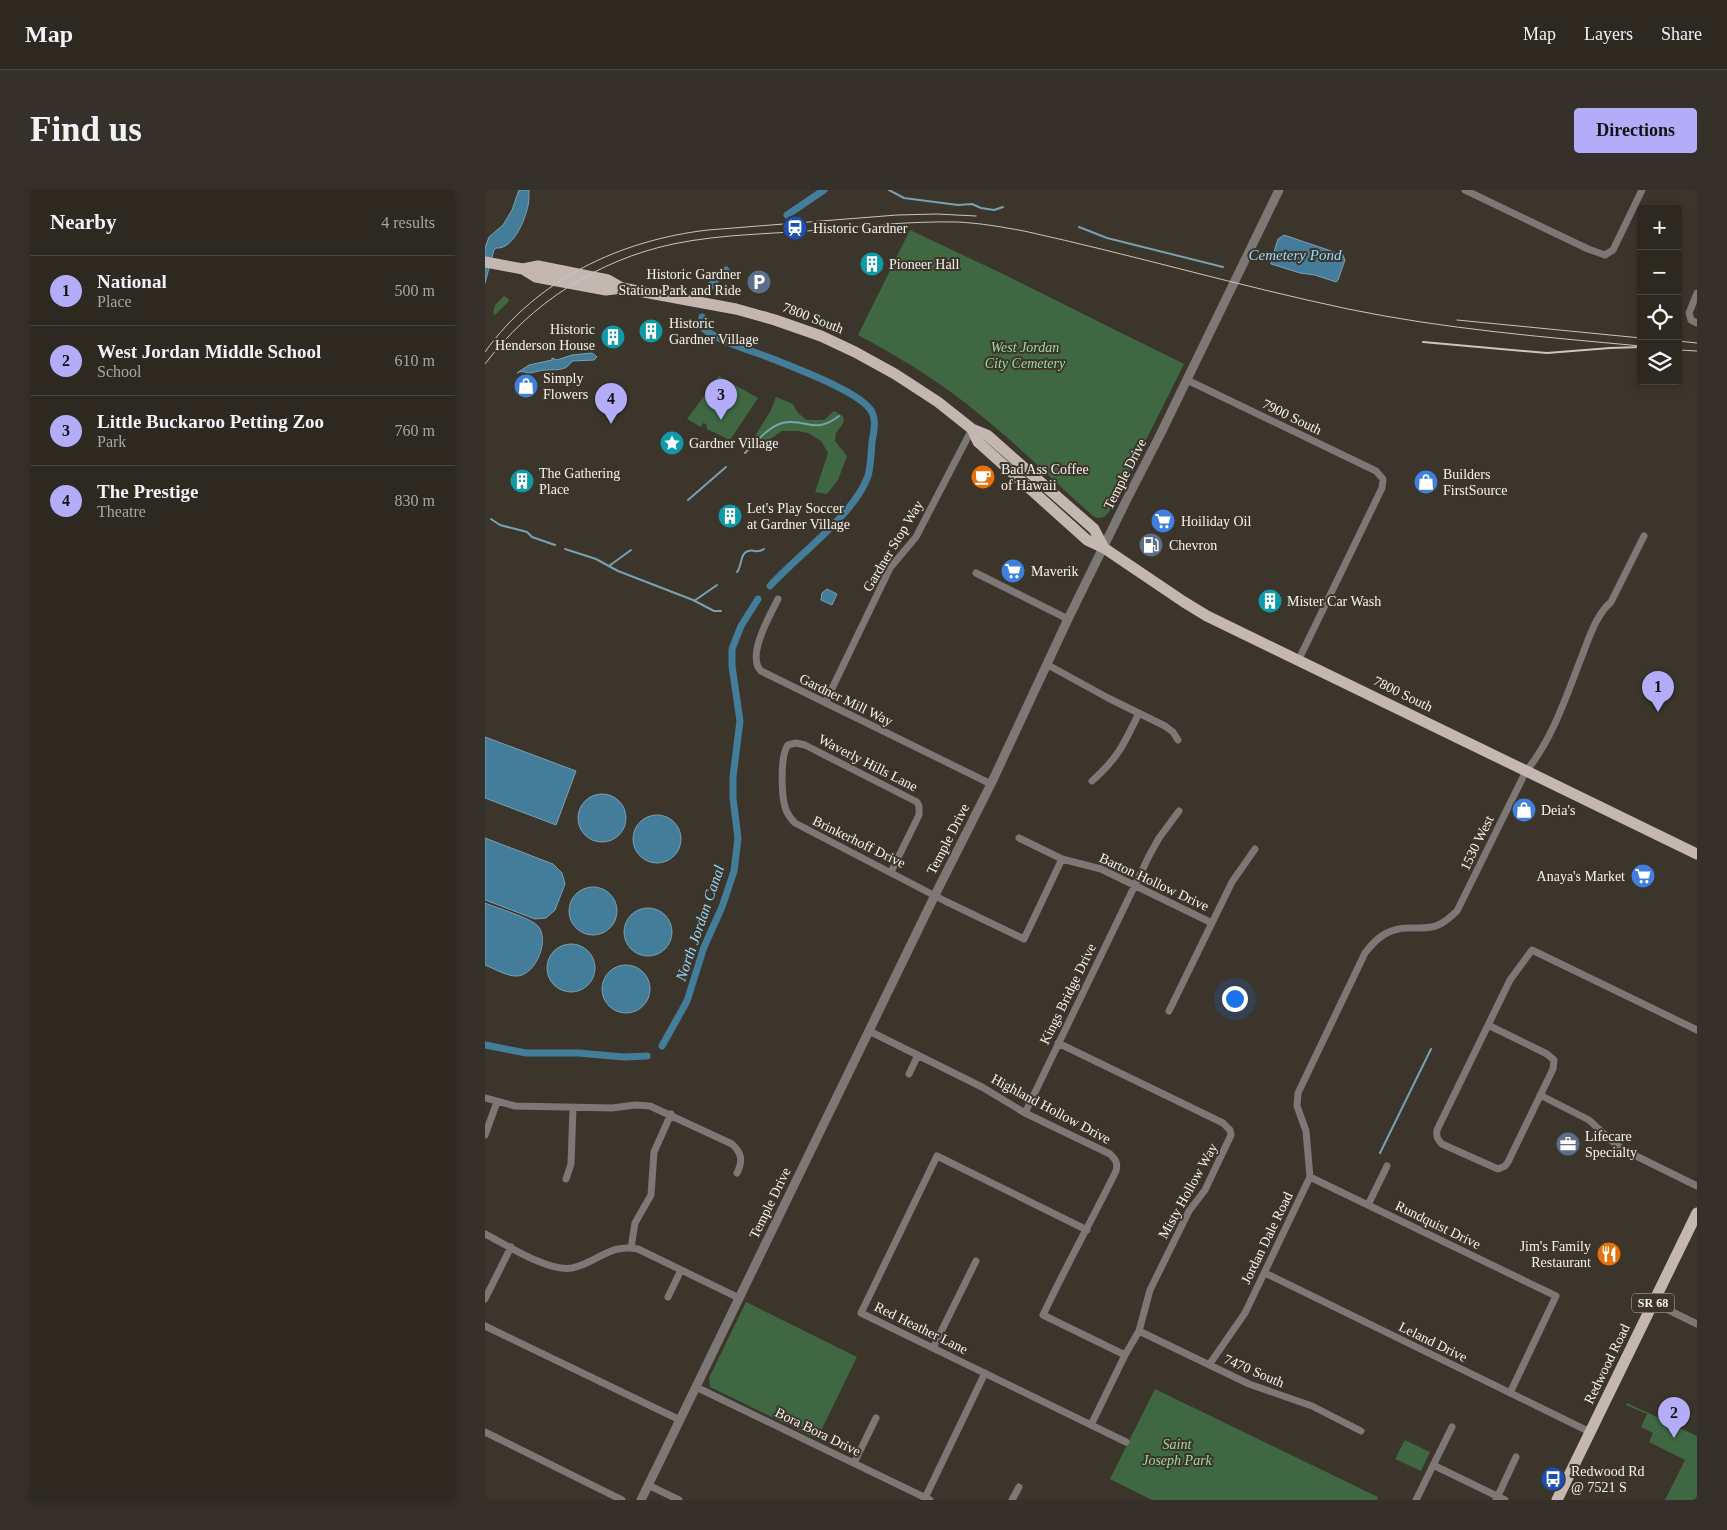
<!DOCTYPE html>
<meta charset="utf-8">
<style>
:root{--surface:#2d2820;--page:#353029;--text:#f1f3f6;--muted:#a7a6a5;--line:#48443e;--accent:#b3adf9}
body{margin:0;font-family:"Times New Roman",serif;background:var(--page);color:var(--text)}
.controls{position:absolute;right:15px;top:15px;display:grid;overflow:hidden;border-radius:5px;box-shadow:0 2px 8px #0003}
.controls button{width:45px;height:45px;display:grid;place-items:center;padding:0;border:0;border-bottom:1px solid var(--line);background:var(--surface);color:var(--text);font:25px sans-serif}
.you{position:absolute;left:749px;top:808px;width:18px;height:18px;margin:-12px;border:4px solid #fff;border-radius:50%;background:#1a73e8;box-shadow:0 0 0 8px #1a73e833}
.badge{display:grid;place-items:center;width:32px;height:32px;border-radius:50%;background:var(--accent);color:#111;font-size:16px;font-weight:700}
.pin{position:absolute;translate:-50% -41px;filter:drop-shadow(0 1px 2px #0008)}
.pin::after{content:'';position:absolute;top:26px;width:18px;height:15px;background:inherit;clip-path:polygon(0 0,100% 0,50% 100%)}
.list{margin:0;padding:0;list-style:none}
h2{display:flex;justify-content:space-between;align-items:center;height:65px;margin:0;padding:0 20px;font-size:21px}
h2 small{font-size:16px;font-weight:400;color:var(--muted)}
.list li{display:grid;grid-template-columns:32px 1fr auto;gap:15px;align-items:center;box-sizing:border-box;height:70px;padding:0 20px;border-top:1px solid var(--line)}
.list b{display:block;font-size:19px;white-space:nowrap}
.list p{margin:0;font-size:16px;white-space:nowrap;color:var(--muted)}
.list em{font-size:16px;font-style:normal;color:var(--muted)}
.icon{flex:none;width:28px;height:28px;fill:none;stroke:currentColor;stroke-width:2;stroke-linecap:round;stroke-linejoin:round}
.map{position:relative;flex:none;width:1212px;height:1310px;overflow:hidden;border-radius:5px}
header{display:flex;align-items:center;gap:30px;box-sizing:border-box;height:70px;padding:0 25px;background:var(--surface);border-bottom:1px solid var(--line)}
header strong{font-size:24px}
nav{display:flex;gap:28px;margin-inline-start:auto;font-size:18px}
.intro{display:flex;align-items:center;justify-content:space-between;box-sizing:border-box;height:120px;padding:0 30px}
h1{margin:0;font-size:35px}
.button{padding:12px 22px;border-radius:5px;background:var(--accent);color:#111;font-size:18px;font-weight:700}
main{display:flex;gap:30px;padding:0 30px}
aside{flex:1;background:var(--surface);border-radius:5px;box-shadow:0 2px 8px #0003}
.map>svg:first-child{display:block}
.green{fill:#3e6742}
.water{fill:#447d9a;stroke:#7aa0b3}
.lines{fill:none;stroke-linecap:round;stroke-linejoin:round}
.stream{stroke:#7aa0b3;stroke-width:2}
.canal{stroke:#447d9a;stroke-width:7}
.minor{stroke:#7d7775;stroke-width:7}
.tertiary{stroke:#7d7775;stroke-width:9}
.primary{stroke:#c4b7b2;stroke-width:11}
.tram{stroke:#cbc6bf;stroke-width:1}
.rail{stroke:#cbc6bf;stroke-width:2}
.labels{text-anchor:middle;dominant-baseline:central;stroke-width:4;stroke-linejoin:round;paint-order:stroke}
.shield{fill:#3c352b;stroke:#c0bab3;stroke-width:1}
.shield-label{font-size:12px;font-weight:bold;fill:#f8f3ed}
.poi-label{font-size:14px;fill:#f8f3ed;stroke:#3c352b;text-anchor:start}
.street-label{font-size:14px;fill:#f8f3ed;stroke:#3c352b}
.park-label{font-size:14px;font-style:italic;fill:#9cdca1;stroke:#3c352b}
.water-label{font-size:15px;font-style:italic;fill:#98dbfe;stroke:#3c352b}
</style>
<header>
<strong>Map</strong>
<nav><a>Map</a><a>Layers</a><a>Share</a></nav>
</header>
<div class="intro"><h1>Find us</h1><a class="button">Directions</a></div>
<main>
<aside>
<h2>Nearby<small>4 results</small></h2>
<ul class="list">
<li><span class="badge">1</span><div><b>National</b><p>Place</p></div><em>500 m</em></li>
<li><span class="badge">2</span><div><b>West Jordan Middle School</b><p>School</p></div><em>610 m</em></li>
<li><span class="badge">3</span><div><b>Little Buckaroo Petting Zoo</b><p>Park</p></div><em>760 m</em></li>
<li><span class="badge">4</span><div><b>The Prestige</b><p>Theatre</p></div><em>830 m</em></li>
</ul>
</aside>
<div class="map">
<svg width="1212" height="1310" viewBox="0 0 1212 1310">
<rect width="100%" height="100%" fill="#3c352b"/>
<path class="green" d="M425,40L518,84L699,174L643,286H641L624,322L619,327L613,328L608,326C565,288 525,247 479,212C446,186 410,165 373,145Z
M19,106L24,109V111L10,125L8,123L10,115Z
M234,186L273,208L245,250L222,239L221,234L218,233L216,237L202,229Z
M291,207L308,214L313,223L322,230H339L349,221L358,226L359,232L351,243L350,251L362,266L353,290L342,304L330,302L343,263L336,251L323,243L312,241H297L269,260L262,259L286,220Z
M261,1112L372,1167L332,1249L225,1197L224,1188Z
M670,1199L893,1307L892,1310H667L625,1289Z
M1142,1213L1212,1246V1310H1180L1200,1270L1164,1252L1168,1243L1156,1237L1162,1224L1141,1215Z
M920,1250L945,1262L936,1281L910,1269Z"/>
<path class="water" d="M34,0H44C44,5 44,11 43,16C40,30 28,60 11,58L9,60L0,93V58L4,47L18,35L27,20Z
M799,45L858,65L860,70L853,90L851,92L830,85L815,83L786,74V71L793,49Z
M107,163L112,167L109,170L87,171C81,182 71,179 61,180C56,180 51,182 45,183C41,183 37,180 32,183L44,175L67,170V168L72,170L87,165Z
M342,399L352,404L347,415L336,410L337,403Z
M0,547L91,581L71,635L0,608Z
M93 628a24 24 0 1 1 48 0a24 24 0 1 1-48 0Z
M148 649a24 24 0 1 1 48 0a24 24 0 1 1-48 0Z
M0,648L68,674L77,683L80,694L70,720L61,728L50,729L0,710Z
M84 721a24 24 0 1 1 48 0a24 24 0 1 1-48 0Z
M0,713C12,718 46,728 53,736C65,750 51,784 33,786C23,787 10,779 0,775Z
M139 742a24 24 0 1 1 48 0a24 24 0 1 1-48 0Z
M62 778a24 24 0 1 1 48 0a24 24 0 1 1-48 0Z
M117 799a24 24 0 1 1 48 0a24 24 0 1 1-48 0Z"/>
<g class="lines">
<path class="stream" d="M404,0L419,8L473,15L487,14L496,18L509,20L518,17
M594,37L622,48L738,77
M260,263C270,253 283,237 297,233C321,227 328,246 354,226
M203,310L241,277
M6,329L15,335L42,342L47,347L70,355
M80,359L111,369L133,381L208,410L229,421H236
M124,376L146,360
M252,382C257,376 255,363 263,361C270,359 271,364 279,359
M209,411L232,395
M895,963L946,859"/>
<path class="canal" d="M302,25L339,0
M221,102L232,88L241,80
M217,127L216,136C230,151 268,161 288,169C312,179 370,200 385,219C392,228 389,241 387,252C386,263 386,275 383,286C369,325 314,364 285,396
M0,855L41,863H93L139,867L162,866
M177,856L202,811L219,757L237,717L249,681L253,648L248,608V587L255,531L247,476V459L256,436L273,409"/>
<path class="minor" d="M980,0L1103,59L1120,65L1128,60L1157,0
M1212,103L1204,123L1206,130L1212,133
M702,190L891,281L898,289L897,298L813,471
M491,383L583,429
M293,409C285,425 261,466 276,481L506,594
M563,475L623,508L680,536L688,542L693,550
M340,513L405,378L431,347L487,239
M607,591C633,568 639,554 654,523
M534,648L577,669L616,679L727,733
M406,682L434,625V616L432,612L320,555L311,553L303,555C295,565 296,607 301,620C303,625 306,629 310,633L460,711L539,749L577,669
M684,821L747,692L770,659
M1003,835L1062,864L1069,870L1068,879L1023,972L1020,976L1013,979L957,954C953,950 951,947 952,940L1025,790L1047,760L1212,840
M384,841L497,897L540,923L625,964C631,970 633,973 631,981C607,1030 581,1076 558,1125L640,1165
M573,853L738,933L745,940L746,945L720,1000L704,1021L665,1100L654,1141L640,1165L606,1235
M424,884L433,865
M1055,905L1104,930L1128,952L1139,960L1212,996
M0,908L30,916L127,918L150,915L165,916L247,954C257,963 258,971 252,983
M540,923L664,666L674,648L694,621
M0,945L12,912
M825,987L1071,1106L1025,1203
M81,989L86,974L88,918
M883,1015L902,976
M602,1040L452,966L376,1123L641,1252
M0,1044C22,1055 63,1082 87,1078C112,1073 124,1053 153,1059L254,1108
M146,1058L150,1033L166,1005L169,962L186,924
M780,1083L1105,1242
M183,1107L196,1080
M0,1109L26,1057
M1169,1113L1212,1134
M0,1136L195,1230
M654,1141L764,1194L827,1216L876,1241
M448,1158L491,1071
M724,1175L760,1123L825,987L821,941L812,916L813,903L880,763C892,747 905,737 926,738C935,738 945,739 953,735C961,732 966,726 972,721L1041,581C1067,551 1082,504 1097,466C1104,448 1111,425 1126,412L1159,346
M211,1197L445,1310
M0,1242L137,1310
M369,1273L391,1228
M948,1275L1020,1310
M163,1295L194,1310
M439,1310L500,1183
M527,1310L534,1297
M931,1310L967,1237
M1011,1310L1031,1267"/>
<path class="tertiary" d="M156,1310L450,705L506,594L583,429L642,309L676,243L794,0"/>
<path class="primary" d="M0,72L38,79L51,87L121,100L137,98
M38,79L53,76L123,90L137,98L251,119L290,130L336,146L370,162L410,184L453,212L487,239L502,245L609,339L619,358
M487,239L493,252L602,350L619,358L699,412L722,426L1212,664
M1072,1310L1212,1023"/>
<path class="tram" d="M972,130L1156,148
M1193,151L1212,153
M1193,160L1212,161
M0,162C52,89 136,50 223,40L412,25L452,24L491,26
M0,174C46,113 113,70 188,54C236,44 287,44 335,40C381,36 426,31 472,32C495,33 517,37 539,41C648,65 754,96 863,119C960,139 1058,147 1156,156"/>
<path class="rail" d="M938,152L1062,163L1125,158L1156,157"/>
</g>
<defs>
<symbol id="station-disc" viewBox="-11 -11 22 22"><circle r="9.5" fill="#1a4fb4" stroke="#3c352b"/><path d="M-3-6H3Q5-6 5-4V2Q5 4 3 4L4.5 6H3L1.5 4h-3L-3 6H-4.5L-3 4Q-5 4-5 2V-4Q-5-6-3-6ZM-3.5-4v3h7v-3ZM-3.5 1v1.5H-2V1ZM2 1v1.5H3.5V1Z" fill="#fff"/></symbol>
<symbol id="building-disc" viewBox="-11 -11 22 22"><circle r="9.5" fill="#0f9aa8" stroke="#3c352b"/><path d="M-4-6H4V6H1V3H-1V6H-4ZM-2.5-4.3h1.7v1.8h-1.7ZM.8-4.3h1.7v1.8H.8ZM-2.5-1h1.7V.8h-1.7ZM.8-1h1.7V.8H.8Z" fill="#fff"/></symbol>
<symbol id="parking-disc" viewBox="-11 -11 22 22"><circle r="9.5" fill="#5c6f8a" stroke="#3c352b"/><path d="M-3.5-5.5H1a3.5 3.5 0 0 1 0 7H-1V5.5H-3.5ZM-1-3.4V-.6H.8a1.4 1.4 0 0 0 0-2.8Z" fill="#fff"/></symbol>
<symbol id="shop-disc" viewBox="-11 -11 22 22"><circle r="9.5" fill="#3f7fe0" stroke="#3c352b"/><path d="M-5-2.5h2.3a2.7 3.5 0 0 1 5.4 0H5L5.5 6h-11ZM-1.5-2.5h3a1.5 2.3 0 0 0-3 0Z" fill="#fff"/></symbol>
<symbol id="sight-disc" viewBox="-11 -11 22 22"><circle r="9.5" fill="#0f9aa8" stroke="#3c352b"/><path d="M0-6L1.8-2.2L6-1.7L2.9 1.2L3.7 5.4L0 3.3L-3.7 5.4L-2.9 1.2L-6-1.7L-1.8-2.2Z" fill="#fff"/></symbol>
<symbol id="cafe-disc" viewBox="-11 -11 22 22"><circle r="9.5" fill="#e8710a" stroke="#3c352b"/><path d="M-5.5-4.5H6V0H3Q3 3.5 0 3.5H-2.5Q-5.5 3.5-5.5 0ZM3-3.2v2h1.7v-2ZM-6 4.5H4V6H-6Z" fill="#fff"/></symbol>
<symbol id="supermarket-disc" viewBox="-11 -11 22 22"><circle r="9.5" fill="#3f7fe0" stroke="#3c352b"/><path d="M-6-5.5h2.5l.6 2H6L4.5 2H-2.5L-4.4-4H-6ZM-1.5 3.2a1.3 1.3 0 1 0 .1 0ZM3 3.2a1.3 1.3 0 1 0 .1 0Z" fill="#fff"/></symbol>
<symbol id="fuel-disc" viewBox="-11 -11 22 22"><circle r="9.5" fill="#5c6f8a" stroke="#3c352b"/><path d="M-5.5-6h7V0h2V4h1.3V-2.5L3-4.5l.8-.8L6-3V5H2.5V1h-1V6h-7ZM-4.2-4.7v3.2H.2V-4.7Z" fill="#fff"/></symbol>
<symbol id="office-disc" viewBox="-11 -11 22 22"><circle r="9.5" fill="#5c6f8a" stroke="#3c352b"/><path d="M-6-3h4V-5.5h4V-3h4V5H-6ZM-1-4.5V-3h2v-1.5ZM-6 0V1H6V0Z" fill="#fff"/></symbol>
<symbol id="restaurant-disc" viewBox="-11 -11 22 22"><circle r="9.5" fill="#e8710a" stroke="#3c352b"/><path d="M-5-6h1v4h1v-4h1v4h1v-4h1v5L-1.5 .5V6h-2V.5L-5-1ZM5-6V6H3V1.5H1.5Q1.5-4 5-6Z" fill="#fff"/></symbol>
<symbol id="bus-disc" viewBox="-11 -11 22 22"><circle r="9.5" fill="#1a4fb4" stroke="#3c352b"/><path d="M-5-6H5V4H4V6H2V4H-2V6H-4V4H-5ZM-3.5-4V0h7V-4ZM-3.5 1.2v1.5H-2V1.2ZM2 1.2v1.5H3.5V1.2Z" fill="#fff"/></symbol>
</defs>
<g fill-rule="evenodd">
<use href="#station-disc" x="296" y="24" width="28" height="28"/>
<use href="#building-disc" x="373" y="60" width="28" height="28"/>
<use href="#parking-disc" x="260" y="78" width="28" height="28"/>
<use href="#building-disc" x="152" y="127" width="28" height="28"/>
<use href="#building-disc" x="114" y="133" width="28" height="28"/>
<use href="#shop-disc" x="27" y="182" width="28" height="28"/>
<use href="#sight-disc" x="173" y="239" width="28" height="28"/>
<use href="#cafe-disc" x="484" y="273" width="28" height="28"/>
<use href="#building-disc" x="23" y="277" width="28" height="28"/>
<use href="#shop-disc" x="927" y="278" width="28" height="28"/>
<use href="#building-disc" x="231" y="312" width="28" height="28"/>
<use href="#supermarket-disc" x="664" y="317" width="28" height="28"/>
<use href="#fuel-disc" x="652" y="341" width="28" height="28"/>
<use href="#supermarket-disc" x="514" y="367" width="28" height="28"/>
<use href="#building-disc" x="771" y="397" width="28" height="28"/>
<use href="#shop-disc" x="1025" y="606" width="28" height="28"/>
<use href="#supermarket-disc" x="1144" y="672" width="28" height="28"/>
<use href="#office-disc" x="1069" y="940" width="28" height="28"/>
<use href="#restaurant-disc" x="1110" y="1050" width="28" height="28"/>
<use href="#bus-disc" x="1054" y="1275" width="28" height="28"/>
</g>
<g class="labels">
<rect class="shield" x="1147" y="1103.5" width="42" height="19" rx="4"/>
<g class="shield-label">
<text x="1168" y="1113">SR 68</text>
</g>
<g class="poi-label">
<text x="328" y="38">Historic Gardner</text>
<text x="404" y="74">Pioneer Hall</text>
<text x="256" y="84" text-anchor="end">Historic Gardner<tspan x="256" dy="16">Station Park and Ride</tspan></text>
<text x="184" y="133">Historic<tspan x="184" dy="16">Gardner Village</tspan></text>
<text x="110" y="139" text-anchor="end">Historic<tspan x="110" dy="16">Henderson House</tspan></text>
<text x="58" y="188">Simply<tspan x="58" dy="16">Flowers</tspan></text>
<text x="204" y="253">Gardner Village</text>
<text x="516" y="279">Bad Ass Coffee<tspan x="516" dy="16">of Hawaii</tspan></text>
<text x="54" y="283">The Gathering<tspan x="54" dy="16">Place</tspan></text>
<text x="958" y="284">Builders<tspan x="958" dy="16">FirstSource</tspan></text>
<text x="262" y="318">Let's Play Soccer<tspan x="262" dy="16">at Gardner Village</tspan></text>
<text x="696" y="331">Hoiliday Oil</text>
<text x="684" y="355">Chevron</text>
<text x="546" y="381">Maverik</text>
<text x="802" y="411">Mister Car Wash</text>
<text x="1056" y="620">Deia's</text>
<text x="1140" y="686" text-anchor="end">Anaya's Market</text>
<text x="1100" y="946">Lifecare<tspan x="1100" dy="16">Specialty</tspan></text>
<text x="1106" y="1056" text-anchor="end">Jim's Family<tspan x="1106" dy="16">Restaurant</tspan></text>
<text x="1086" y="1281">Redwood Rd<tspan x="1086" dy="16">@ 7521 S</tspan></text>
</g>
<g class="street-label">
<text transform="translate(328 128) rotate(21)">7800 South</text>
<text transform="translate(807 227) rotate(26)">7900 South</text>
<text transform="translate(640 284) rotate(-63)">Temple Drive</text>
<text transform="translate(408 356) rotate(-59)">Gardner Stop Way</text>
<text transform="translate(918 504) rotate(26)">7800 South</text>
<text transform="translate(361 510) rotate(26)">Gardner Mill Way</text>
<text transform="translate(383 573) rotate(27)">Waverly Hills Lane</text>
<text transform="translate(463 649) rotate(-63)">Temple Drive</text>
<text transform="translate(374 652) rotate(26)">Brinkerhoff Drive</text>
<text transform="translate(992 653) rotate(-64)">1530 West</text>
<text transform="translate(669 692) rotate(25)">Barton Hollow Drive</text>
<text transform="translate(583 804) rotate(-64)">Kings Bridge Drive</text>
<text transform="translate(566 919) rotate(28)">Highland Hollow Drive</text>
<text transform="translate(703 1001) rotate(-61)">Misty Hollow Way</text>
<text transform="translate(285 1013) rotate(-64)">Temple Drive</text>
<text transform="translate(953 1035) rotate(26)">Rundquist Drive</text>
<text transform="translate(782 1048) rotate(-64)">Jordan Dale Road</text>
<text transform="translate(436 1138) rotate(26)">Red Heather Lane</text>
<text transform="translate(948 1152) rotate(26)">Leland Drive</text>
<text transform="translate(1122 1174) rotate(-64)">Redwood Road</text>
<text transform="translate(769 1181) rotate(23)">7470 South</text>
<text transform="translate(333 1242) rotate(26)">Bora Bora Drive</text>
</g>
<g class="park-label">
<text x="540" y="157">West Jordan<tspan x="540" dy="16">City Cemetery</tspan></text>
<text x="692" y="1254">Saint<tspan x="692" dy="16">Joseph Park</tspan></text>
</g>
<g class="water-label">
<text x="810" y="65">Cemetery Pond</text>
<text transform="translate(215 733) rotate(-71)">North Jordan Canal</text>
</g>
</g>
</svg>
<div class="controls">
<button>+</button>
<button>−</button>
<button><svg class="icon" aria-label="locate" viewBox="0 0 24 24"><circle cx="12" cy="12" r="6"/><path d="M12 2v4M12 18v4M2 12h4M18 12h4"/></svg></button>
<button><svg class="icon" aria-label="layers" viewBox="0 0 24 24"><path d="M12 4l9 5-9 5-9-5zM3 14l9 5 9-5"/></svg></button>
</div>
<div class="you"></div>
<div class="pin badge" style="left:1173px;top:522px">1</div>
<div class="pin badge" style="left:1189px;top:1248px">2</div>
<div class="pin badge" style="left:236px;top:230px">3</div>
<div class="pin badge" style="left:126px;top:234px">4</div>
</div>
</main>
